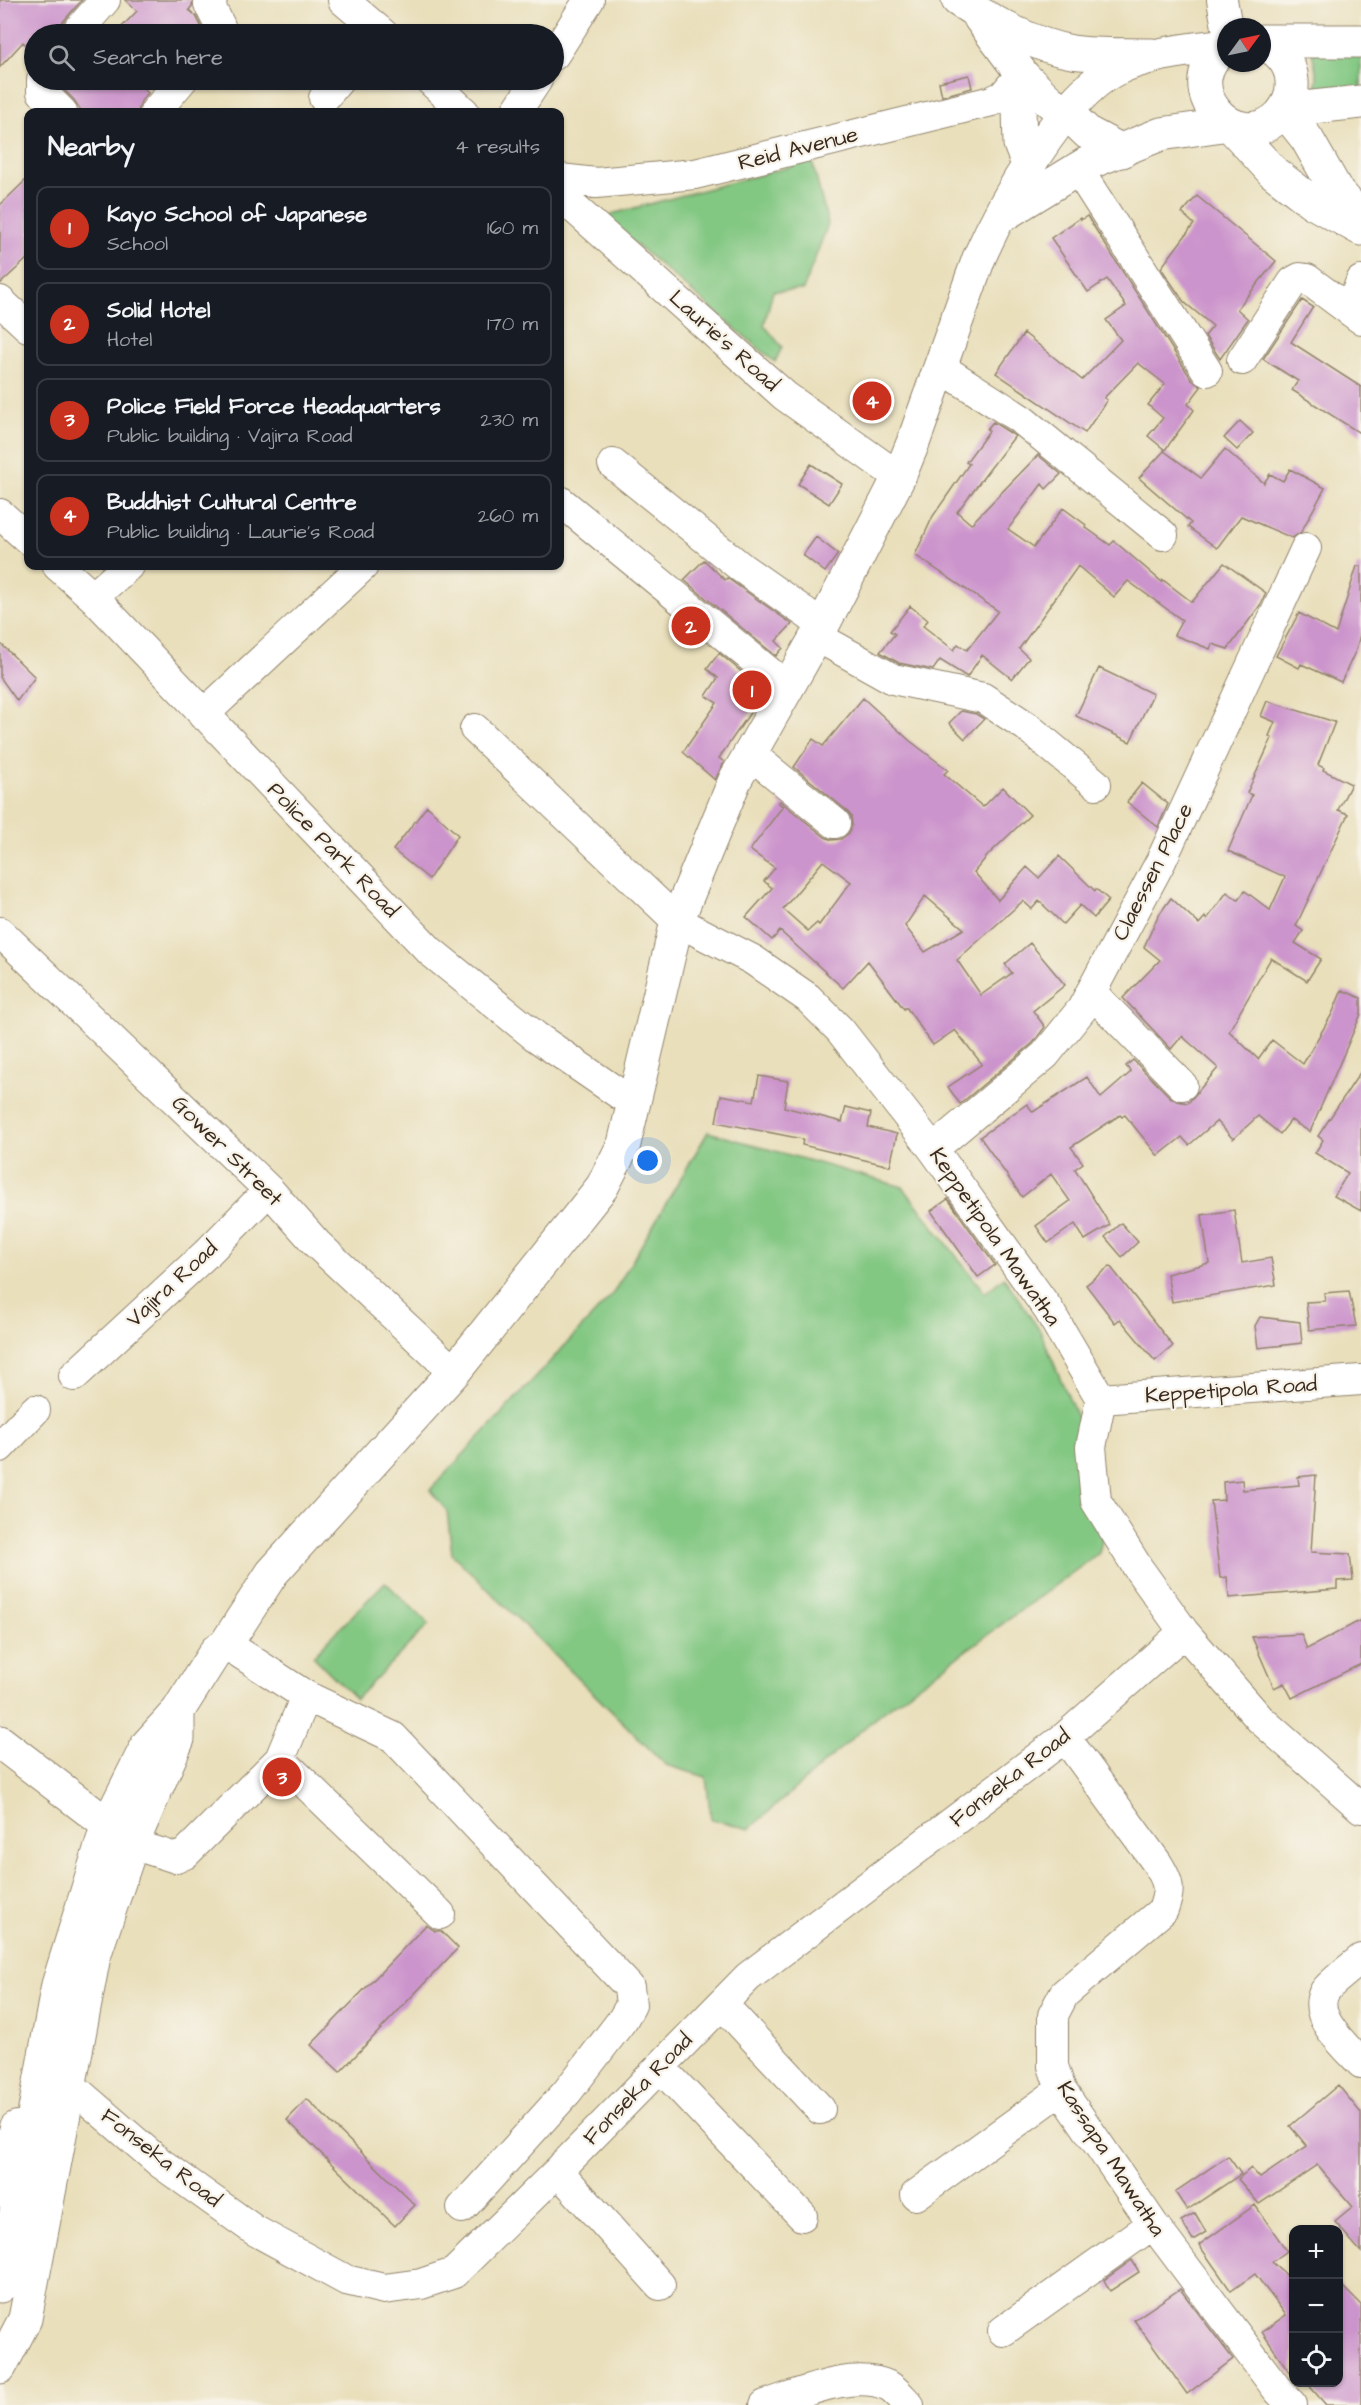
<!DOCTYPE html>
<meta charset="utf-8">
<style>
:root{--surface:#171b24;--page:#242831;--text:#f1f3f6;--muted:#9ea1a6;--line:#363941;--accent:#c8321e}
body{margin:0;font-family:"Architects Daughter",sans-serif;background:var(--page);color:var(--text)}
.controls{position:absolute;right:18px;bottom:18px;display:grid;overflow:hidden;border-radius:12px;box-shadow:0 2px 4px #0004}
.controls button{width:54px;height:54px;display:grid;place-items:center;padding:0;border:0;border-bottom:2px solid var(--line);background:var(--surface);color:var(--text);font:30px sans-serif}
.compass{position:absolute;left:1217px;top:18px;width:54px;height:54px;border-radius:50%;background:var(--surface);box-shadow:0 2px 4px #0004;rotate:57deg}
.you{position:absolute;left:648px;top:1161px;width:21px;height:21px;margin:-15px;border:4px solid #fff;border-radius:50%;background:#1a73e8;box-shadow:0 0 0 9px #1a73e833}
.badge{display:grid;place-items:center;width:39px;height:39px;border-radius:50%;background:var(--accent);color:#fff;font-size:20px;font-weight:700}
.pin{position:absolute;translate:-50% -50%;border:3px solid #fff;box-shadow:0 2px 6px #0006}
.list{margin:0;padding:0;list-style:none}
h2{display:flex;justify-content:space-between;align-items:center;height:78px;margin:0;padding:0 24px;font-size:26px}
h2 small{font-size:20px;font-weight:400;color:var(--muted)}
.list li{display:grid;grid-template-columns:39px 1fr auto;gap:18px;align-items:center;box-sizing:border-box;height:84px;margin:0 12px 12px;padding:0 12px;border:2px solid var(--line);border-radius:12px}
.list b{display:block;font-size:22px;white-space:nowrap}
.list p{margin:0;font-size:20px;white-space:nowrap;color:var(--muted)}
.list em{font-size:20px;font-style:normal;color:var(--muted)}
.icon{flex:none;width:33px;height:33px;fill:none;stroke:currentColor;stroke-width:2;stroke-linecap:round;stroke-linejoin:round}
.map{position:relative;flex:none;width:1361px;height:2405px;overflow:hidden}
.search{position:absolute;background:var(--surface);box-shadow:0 2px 4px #0004;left:24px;top:24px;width:540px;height:66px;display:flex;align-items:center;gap:15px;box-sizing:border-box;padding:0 21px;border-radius:33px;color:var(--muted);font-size:22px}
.panel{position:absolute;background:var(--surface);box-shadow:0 2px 4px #0004;left:24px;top:108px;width:540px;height:462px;border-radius:12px}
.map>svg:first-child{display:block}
.green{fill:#82c782;stroke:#5e7850;stroke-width:1.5}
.building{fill:#cc94cc;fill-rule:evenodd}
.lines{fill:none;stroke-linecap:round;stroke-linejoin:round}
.minor-casing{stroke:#92846c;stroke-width:32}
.major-casing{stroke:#92846c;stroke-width:35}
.highway-casing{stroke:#92846c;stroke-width:35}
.minor{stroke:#fff;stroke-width:30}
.major{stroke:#fff;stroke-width:33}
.highway{stroke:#fff;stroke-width:33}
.labels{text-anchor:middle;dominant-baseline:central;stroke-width:4.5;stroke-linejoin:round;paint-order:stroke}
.street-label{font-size:22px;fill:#3b2a1e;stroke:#f7f3e8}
</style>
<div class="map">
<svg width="1361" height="2405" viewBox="0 0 1361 2405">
<rect width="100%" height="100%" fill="#f7f3e8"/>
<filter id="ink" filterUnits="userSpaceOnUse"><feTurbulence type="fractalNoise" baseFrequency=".0167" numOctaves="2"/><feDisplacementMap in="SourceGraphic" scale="12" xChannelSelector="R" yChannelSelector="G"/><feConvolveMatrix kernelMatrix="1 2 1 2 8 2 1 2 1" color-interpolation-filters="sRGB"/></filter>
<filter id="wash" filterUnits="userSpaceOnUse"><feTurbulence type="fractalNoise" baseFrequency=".008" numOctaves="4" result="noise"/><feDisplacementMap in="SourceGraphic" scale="24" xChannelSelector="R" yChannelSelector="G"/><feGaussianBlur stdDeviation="1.35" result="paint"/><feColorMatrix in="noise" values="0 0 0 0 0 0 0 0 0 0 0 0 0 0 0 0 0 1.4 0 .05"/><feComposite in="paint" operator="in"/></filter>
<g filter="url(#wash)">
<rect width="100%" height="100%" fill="#e9dfbb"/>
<path class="green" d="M1361,50V88L1315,96L1317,76L1312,52Z
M812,161L828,224L803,290L773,291L764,325L782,347L775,362L608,221L612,214Z
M708,1132L903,1187L985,1293L1004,1277L1040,1331L1079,1422L1077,1480L1105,1528L1099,1553L881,1713L749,1829L711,1819L706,1777L666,1765L452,1554L447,1511L430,1490L612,1295Z
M385,1582L429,1624L356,1699L313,1656Z"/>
<g id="blocks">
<path class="building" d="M0,0H82L62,23L58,34H34V52L23,42L0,67Z
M125,0H193L192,6L189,10L196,16L201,26L199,34H115L137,11Z
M969,75L972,88L942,96L939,82Z
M59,80H152L144,89L148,93L141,101L138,112H82L74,100L59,85Z
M28,178V258L0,284V205Z
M1197,196L1276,261L1237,309L1248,319L1220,359L1205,336L1213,326L1184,302L1161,268L1194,224L1182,213Z
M1087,216L1192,380L1201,387L1188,404L1194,410L1165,450L1148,436L1163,418L1148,405L1165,384L1138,363L1104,398L1107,400L1085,433L996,373L1024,333L1082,380L1121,340L1106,320L1126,306L1107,279L1088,292L1051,238L1080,218L1081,220Z
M1302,300L1313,307L1291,342L1361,387V434L1292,390L1298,381L1263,359Z
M1240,421L1253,433L1237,450L1224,438Z
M993,422L1015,436L957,512L971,524L1038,455L1061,474L1046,489L1042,484L1008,529L1034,547L1063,508L1086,525L1085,527L1110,545L1114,541L1162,582L1163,580L1192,602L1224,563L1266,593L1261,604L1228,649L1212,644L1210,649L1174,635L1182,620L1128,581L1114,597L1078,566L1019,649L1029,658L1012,679L982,655L967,677L940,660L933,670L899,663L880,652L895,634L890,631L910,606L928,620L923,626L954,650L958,644L967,650L998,611L915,555L933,516L969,464L966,462L989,431L987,429Z
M1225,449L1264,483L1270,474L1283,481L1290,469L1325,488L1301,532L1292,538L1241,516L1217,548L1188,527L1191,523L1139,478L1164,451L1201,478Z
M811,464L842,484L829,504L798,484Z
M816,537L838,554L825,572L803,555Z
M704,560L725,580L727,578L792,624L776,641L783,648L776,656L684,580Z
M1357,566H1361V631L1356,650L1341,682L1301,664L1299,668L1276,656L1299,613L1336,633Z
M0,643L35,677L17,701L0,677Z
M719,653L763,690L748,708L752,710L719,758L724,762L715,780L683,752L717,703L706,696L718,678L707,669Z
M1099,668L1153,694L1130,742L1076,716Z
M863,698L909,740L948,770L944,774L983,807L1003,787L1030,815L989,854L974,872L998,900L1027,867L1039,878L1059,856L1095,891L1096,889L1109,900L1094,918L1080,905L1063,924L1039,901L1032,909L1023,901L957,960L981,995L1012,973L1005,964L1030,943L1065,985L1033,1011L1045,1027L1033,1043L960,1104L948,1087L982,1064L955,1030L933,1045L906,1007L904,1009L868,961L843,988L780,931L772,940L746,917L772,888L764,881L775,868L750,850L783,806L778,803L780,801L825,837L832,840L841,839L849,833L852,825L851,816L846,810L794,767L813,739L823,746ZM823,861L851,882L819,925L817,923L808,931L783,909ZM925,896L964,929L925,952L905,926Z
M1267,701L1335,722L1318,765L1324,768L1323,770L1351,784L1338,810L1348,814L1296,926L1303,931L1295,943L1321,959L1307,981L1271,958L1229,1031L1258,1059L1272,1040L1303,1064L1332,1014L1342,990L1361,998V1014L1310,1132L1291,1120L1280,1134L1258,1116L1233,1139L1217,1121L1189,1145L1182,1137L1158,1156L1125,1115L1122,1117L1120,1115L1071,1147L1083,1163L1075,1169L1110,1225L1085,1240L1075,1224L1048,1243L1036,1226L1070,1201L1051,1174L1022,1197L980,1137L1027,1104L1033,1112L1087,1077L1101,1098L1131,1072L1126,1066L1133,1060L1170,1097L1177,1101L1188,1103L1218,1068L1182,1036L1171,1049L1123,998L1160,960L1144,947L1158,916L1171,898L1199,924L1205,917L1207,919L1227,892L1238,900L1245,891L1270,910L1285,877L1228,851L1252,795L1247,793L1272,738L1269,736L1275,722L1261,716Z
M961,711L976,714L984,719L965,739L949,723Z
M1142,783L1168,804L1158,827L1127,802Z
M427,806L458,835L429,879L393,850Z
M1361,1071V1211L1334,1196L1348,1173L1315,1153L1323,1140L1318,1136Z
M759,1076L788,1081L784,1107L842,1122L846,1107L871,1113L868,1127L897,1134L890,1166L802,1145L803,1139L716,1122L721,1095L754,1101Z
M948,1199L995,1265L978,1277L931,1211Z
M1234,1210L1242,1263L1271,1258L1276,1285L1172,1302L1167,1274L1209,1263L1202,1215Z
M1121,1223L1138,1242L1122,1257L1105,1237Z
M1110,1266L1173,1346L1155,1361L1120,1319L1115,1323L1086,1285Z
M1349,1291L1356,1326L1309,1330L1306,1302L1325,1301L1324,1293Z
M1260,1317L1300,1322L1302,1343L1258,1348L1255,1326Z
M1316,1475L1311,1552L1350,1554L1353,1580L1337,1581V1589L1229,1598L1227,1577L1220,1578L1211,1501L1224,1500L1223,1482L1242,1480L1243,1490L1299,1485L1298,1477Z
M1361,1620V1664L1292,1698L1284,1683L1274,1688L1252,1637L1301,1634L1307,1649Z
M426,1925L435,1931H441L458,1948L340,2072L311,2045Z
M1338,2085L1361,2113V2252L1335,2222L1353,2207L1317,2165L1259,2204L1238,2179L1251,2168L1260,2178L1307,2146L1290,2126Z
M307,2099L415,2205L395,2226L287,2120Z
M1228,2156L1241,2174L1187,2210L1175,2192Z
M1255,2205L1287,2251L1272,2262L1293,2281V2377L1262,2332L1286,2315L1255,2274L1231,2291L1199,2245Z
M1195,2213L1206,2232L1193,2240L1181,2221Z
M1132,2260L1139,2272L1110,2291L1104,2280Z
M1338,2282L1361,2305V2405H1326L1306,2382H1338Z
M1180,2289L1233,2359L1187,2394L1134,2320Z"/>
</g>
</g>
<g filter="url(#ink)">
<use href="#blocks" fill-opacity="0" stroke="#92846c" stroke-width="1.5"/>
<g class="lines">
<defs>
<path id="minor" d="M212,0L209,4L220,26L216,34
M343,0L383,34
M1222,0L1227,27
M75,34L105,0
M554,55L589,0
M42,80V92L62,112
M430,80L464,112
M324,98L339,80
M155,112L182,80
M516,112L537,80
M1077,168L1207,371
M560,179L596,183L695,174L992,101L1003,96L1022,73
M560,191L574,208L785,396L899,477
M0,301L28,327
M1350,311L1361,281
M1242,360L1293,282L1300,278L1307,279L1361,319
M940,367L1022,420L1163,535
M613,464L742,568L823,625
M560,501L786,686
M0,514L28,539
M58,566L93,597L430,951L535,1036L634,1104
M93,597L128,566
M816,636L893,679L983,698L1026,726L1096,784
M203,715L363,566
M475,729L677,921L753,960L808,998L840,1030L933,1149L1048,1309L1101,1399L1091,1447L1096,1501L1138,1568L1184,1632L1260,1719L1361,1808
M749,753L835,823
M0,932L269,1190L317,1244L454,1372
M1091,992L1182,1085
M933,1149L1045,1055L1082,1009L1161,861L1306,548
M74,1376L207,1253L269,1190
M1101,1399L1361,1380
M0,1447L35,1410
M226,1644L306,1696L393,1737L629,1987L631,2005L623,2019L567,2092L462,2208
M1065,1737L1157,1863C1169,1882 1171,1889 1163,1910L1064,1994L1053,2015V2066L1061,2090L1153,2224L1277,2389L1292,2405
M280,1759L440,1914
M132,1844L176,1858L185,1854L280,1759L306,1696
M1361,1959C1353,1966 1330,1983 1325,1991C1310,2016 1345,2046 1361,2063
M722,2004L820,2109
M660,2067L802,2216
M69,2084L159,2162L254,2230L346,2280L384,2289L421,2284L454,2273L558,2171L748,1977L1065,1737L1184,1632
M558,2171L660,2285
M916,2195L1061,2090
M18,2202L5,2193L3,2183L15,2127L17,2126L31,2132
M1003,2331L1153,2224
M765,2405C800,2394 853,2369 889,2386C896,2390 903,2399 909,2405"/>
<path id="major" d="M958,0C992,22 1032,45 1072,52C1098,56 1126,54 1152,55
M980,18L1024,77L1049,101L1066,112L1088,133L1122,151
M1284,110L1307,139L1336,190L1361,218
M1229,124L1273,172L1312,202L1361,229
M0,1742L129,1841"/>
<path id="highway" d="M1262,41H1361
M1226,47C1171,83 1235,160 1280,115C1288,106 1293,93 1292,81C1291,63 1278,49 1262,43
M1024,77L1019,108L1020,144L1029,167
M1284,110L1361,102
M1003,215L1086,164L1161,134L1229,124
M0,2286L14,2223L58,1985L108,1824L148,1744L178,1711L216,1651L226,1644L272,1573L454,1372L602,1187L624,1144L677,921L735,780L823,625L899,477L913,443L979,258C1002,205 1063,96 1114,70C1149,53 1188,50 1226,45
M0,2367L25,2319L94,1956L132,1844L178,1739V1711"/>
</defs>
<use href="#minor" class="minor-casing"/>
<use href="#major" class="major-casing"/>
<use href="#highway" class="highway-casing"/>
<use href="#minor" class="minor"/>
<use href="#major" class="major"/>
<use href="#highway" class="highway"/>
</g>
</g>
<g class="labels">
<g class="street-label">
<text transform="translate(798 149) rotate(-14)">Reid Avenue</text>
<text transform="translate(724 341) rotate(42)">Laurie's Road</text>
<text transform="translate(333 850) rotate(46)">Police Park Road</text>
<text transform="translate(1153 872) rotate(-63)">Claessen Place</text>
<text transform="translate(227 1151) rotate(45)">Gower Street</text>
<text transform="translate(995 1237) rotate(55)">Keppetipola Mawatha</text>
<text transform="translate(172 1284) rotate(-43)">Vajira Road</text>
<text transform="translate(1231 1390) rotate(-4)">Keppetipola Road</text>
<text transform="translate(1010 1778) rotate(-38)">Fonseka Road</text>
<text transform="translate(638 2089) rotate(-46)">Fonseka Road</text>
<text transform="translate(161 2158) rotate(38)">Fonseka Road</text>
<text transform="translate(1111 2159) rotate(57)">Kassapa Mawatha</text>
</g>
</g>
</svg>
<div class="controls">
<button>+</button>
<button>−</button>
<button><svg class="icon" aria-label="locate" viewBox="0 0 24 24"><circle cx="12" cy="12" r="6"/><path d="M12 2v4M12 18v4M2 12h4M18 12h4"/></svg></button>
</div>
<svg class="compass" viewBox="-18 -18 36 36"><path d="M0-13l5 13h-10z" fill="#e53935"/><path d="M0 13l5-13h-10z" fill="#9ea1a6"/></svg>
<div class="you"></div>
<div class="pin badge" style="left:752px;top:690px">1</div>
<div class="pin badge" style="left:691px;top:626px">2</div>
<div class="pin badge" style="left:282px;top:1777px">3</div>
<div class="pin badge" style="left:872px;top:401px">4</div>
<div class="search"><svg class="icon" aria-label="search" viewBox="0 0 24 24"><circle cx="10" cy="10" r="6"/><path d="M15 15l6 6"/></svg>Search here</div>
<section class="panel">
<h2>Nearby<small>4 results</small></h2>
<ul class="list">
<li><span class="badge">1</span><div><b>Kayo School of Japanese</b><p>School</p></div><em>160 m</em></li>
<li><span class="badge">2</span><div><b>Solid Hotel</b><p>Hotel</p></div><em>170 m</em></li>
<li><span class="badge">3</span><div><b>Police Field Force Headquarters</b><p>Public building · Vajira Road</p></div><em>230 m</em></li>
<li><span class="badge">4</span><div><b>Buddhist Cultural Centre</b><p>Public building · Laurie's Road</p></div><em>260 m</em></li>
</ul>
</section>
</div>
